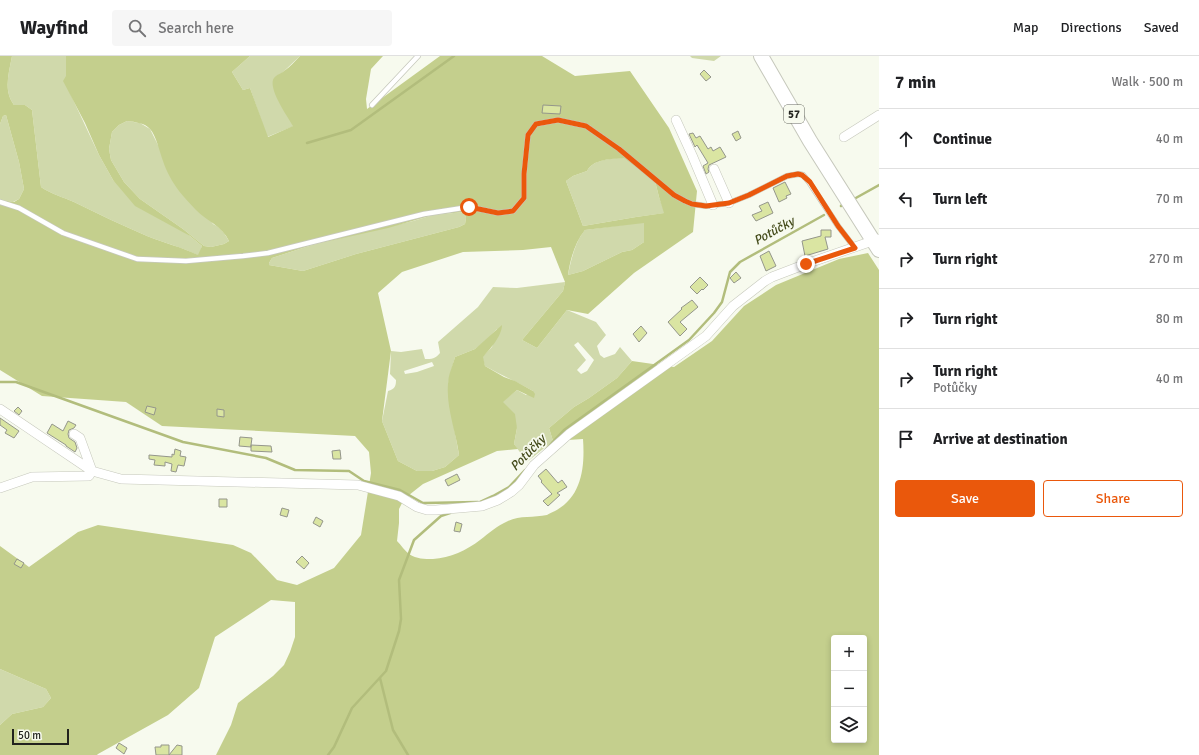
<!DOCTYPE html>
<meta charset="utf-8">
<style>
:root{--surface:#fff;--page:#f6f6f6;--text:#202124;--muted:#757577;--line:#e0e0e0;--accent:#ea580c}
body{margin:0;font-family:Signika,sans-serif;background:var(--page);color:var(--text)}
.controls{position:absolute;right:12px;bottom:12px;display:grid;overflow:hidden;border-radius:4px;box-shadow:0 2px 6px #0003}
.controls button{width:36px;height:36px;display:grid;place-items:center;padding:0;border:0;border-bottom:1px solid var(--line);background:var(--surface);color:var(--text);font:20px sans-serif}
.scale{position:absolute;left:12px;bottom:10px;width:57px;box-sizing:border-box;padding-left:4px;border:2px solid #22231e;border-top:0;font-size:11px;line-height:14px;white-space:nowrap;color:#22231e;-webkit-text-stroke:3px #f7faee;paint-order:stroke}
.stop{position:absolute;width:12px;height:12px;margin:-9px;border:3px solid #ea580c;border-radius:50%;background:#fff}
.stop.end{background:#ea580c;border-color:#fff;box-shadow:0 1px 4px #0008}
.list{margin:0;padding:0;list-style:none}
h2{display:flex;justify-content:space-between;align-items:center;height:52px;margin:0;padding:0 16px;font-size:17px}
h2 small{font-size:13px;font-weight:400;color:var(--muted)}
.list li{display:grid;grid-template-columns:26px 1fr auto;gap:12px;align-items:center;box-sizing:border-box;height:60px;padding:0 16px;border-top:1px solid var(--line)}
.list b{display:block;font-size:15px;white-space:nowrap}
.list p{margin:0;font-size:13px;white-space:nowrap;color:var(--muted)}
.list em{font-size:13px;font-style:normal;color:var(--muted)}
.actions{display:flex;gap:8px;padding:12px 16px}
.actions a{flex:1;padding:9px 0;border:1px solid var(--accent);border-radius:4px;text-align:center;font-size:14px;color:var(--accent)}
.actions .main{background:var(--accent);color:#fff}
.icon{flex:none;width:22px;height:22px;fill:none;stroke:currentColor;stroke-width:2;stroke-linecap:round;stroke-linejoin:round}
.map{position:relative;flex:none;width:879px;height:699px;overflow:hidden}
header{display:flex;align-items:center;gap:24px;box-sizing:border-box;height:56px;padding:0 20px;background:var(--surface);border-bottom:1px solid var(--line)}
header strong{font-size:19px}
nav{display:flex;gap:22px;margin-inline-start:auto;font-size:14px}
.search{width:280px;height:36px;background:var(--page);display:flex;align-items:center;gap:10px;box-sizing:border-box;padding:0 14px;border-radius:4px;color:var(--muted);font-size:15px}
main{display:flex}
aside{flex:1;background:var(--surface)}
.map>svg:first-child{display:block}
.green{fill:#d0d9ab;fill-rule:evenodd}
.forest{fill:#c4cf8d;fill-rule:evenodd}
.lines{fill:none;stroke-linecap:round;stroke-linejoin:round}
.stream{stroke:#b2bd7c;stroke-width:2.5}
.building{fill:#dae5a2;stroke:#94968b}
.service-casing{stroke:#c6c8bc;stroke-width:6}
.minor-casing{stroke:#c6c8bc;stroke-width:10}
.primary-casing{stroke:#c6c8bc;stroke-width:16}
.service{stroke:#fff;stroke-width:4.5}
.minor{stroke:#fff;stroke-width:9}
.primary{stroke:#fff;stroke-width:14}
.route{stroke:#ea580c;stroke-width:5}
.labels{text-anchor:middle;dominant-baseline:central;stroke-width:3.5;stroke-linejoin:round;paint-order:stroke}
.shield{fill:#f7faee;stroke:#62645c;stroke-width:1}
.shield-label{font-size:11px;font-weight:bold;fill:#22231e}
.water-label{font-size:13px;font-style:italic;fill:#444b1a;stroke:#f7faee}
</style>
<header>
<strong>Wayfind</strong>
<div class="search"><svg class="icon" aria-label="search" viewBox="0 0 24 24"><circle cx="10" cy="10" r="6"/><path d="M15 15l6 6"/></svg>Search here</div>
<nav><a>Map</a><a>Directions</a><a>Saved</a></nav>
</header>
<main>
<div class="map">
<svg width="879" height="699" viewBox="0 0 879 699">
<rect width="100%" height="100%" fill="#f7faee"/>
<path class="green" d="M12,0H66V20L69,35L99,99L113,124L190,180L202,190L199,200C182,191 164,187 147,180C122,169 98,158 74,146C63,141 51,138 41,131L32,54L25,49H14C3,34 9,17 12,0Z
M250,0H300L282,17L294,70L267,81L250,32L243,34L232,16Z
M690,0H721L714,5L692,2Z
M6,59L19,106L24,133L19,143L13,146L0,144V68L3,60Z
M127,65L140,67L150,73L158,89L213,168C221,172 225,178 229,185L224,188L211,191L204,190L183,173L140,143L124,126L111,104L109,93L112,76L119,69Z
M624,101L655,125L659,141L665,157L636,161L583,170L566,125L573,120L587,115C593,103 612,103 624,101Z
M464,156L466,162L465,168L459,171L356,198L303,215L269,209V207L272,202L312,189L413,165L433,159Z
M644,166V186L632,194L622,196L583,215L568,219C571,204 575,186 585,174Z
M565,226L563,235L522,284L537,292L567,254L596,266L606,279L597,290L600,299L604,302L615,298L620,291L632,305L617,322L589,342L574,351L549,372L553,385L527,406L514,388L517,372L502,346L517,334L526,339L533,335C517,326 501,319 485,310L482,301L492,291L497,273L487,284L475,293L455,301L448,327L449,344L459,399L445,411L432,415H417L398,405L382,365L388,335C395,333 396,330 396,324L390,318L391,295L401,296L422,293L425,303C432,303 435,303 440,297L438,286L478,251L493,231L517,232ZM578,286L594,304L587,315L581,318L577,314L586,304L574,289ZM432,306L434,310L417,316L405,318L404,315Z
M0,613L46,633L51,642L43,651L12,658L0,669Z"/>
<path class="forest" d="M0,0H12C9,17 3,34 14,49H25L32,54L41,131C51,138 63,141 74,146C98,158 122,169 147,180C164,187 182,191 198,199L202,190L190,180L135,150L113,124L99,99L85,67L63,25L66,20V0H250L232,16L243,34L250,32L268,81L293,70C288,61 267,32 274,22C277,18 281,18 284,15C290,11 295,5 300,0H383L371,13L366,43L367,53L440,0H542L575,20L630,15L669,72L697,135L693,176L634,217L588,258L567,254L537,292L522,284L563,235L565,226L551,191L523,194L463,196L402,216L378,237L391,295L382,365L398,405L417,415H432L445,411L459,399C456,376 446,351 448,328C448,319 453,309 455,301L475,293L502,269C502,280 490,293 483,301L485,310L504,321L515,325L533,335L535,338L534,342L517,334L503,346L515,358L517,372L514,388L518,393L497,395L423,428L404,443L399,453V467L397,485C401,489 405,495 409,498C417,503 424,503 433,503C450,502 467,494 480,484C489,477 497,470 508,465C520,459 534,462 547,459C549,458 552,456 555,455C582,441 585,411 583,383L553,385L549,372L574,351L589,342L617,322L632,305L674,311L712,285L744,250L776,229L839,203L868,197L879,214V699H216L231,669L238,647L273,620L284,609L290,596L295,581V546L271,544L215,581L199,632L168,659L98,698L97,699H0V669L12,658L43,651L51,642L46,633L0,613V490L29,511L78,476L98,469L233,489L251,497L277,524L297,529L334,512L361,479L371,417L369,396L355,380L162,370L126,346L42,340L0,314V144L14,146L19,143L24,133L19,106L6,59L3,60L0,68ZM127,65C135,66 145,67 150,73C156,79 160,97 163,105C166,115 173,127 179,135C184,141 190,148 196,154C207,165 222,170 229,185L224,188L211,191L204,190L183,173L140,143L124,126L111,104L109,93L112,76L119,69ZM624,102L655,125L659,141L664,157L636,161L583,170L566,125L573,120L587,115C593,103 612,103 624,102ZM464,156L466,162L465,168L459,171L356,198L303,215L269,209V207L272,202L312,189L388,172L433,159ZM644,167V186L632,194L622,196L583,215L568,219C570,204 575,186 585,174ZM834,582H864V684H834Z"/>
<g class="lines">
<path class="stream" d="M307,87L351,74L454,0
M854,143L879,129
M841,150L842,149
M0,326H16L183,386L266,402L295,414L349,415L364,425L400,434L423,447L478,446
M546,393L564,374L689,284L714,257L722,246L730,216L740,206L824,159
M478,447L493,440L509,431L525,414
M380,622L393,674L408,699
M328,699L334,691L352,652L386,615L399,575L401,563L399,524L414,484L441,460L450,457"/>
</g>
<path class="building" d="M704,14L711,21L706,25L700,18Z
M543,49L561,50L560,58L542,57Z
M738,75L741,82L736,85L732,78Z
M693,77L696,82L700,80L708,93L711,91L713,95L720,91L726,101L709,109L708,113L709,116L706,118L703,110L708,107L697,89L695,91L689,78Z
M785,126L791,138L786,140L787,142L779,146L773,132Z
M768,146L773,157L756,165L752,159L762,155L759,150Z
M821,174H831V181H825L828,193L805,200L802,185L821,180Z
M769,195L776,210L766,215L760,200Z
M736,216L741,222L734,227L730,222Z
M700,221L708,229L703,234L702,233L697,238L690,231Z
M692,244L698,251L680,266L687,273L680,280L668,266L682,253L681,252Z
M641,270L647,277L639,286L633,278Z
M147,350L156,352L154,359L145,356Z
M18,351L22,355L19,359L14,355Z
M217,353L224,354V361L217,360Z
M0,362L19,375L14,382L5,377L7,374L0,369Z
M68,365L76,369L74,372L69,374L68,378L69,382L75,386L77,392L75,396L66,390V389L47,377L52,368L63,375Z
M240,381L252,382L251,389L271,390L272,396L251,395V389V391L239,390Z
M175,393L181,395L180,400L186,401L184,410L178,409L176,416L171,415L172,408L165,406V410L154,409L155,404L149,403V399L172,401V398L174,399Z
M340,394L341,403H333L332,395Z
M546,413L558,427L562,424L567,431L557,437L560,439L548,450L543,445L552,438L541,426L542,425L538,420Z
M457,418L460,424L448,430L445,424Z
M219,443H227V451H219Z
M282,452L289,454L287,461L280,459Z
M316,461L323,465L320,471L313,467Z
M456,466L462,468L460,476L454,475Z
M302,500L309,507L304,513L296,506Z
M17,503L24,507L21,512L14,508Z
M119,687L127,692L124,698L116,692Z
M161,689H169V699H156L155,691H161Z
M177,689L182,690V699H169Z"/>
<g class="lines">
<defs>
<path id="service" d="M372,49L418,0
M0,146L19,152L63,177L137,203L186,205L243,200L268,197L424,158L469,151L498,157L513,155L524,142V118L528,79L536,68L558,64L586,70L619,93L674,139L685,145L692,148L706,150L729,147L749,139L787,120L799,118L803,119L809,126L838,170L854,191"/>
<path id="minor" d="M676,64L692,99L713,149
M844,81L879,59
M714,113L729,147
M0,353L92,415L121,423L358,429L399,440L417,451L427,454H436L482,450L498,444L511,436L519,429L534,409L569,378L706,280L733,250L765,225L772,221L806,208L878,183
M0,432L32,421L89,420L92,415L80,382L74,378"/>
<path id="primary" d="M761,0L810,85L879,194"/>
</defs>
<use href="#service" class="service-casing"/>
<use href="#minor" class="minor-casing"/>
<use href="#primary" class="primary-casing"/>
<use href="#service" class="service"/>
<use href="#minor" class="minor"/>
<use href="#primary" class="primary"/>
</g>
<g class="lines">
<path class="route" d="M469,151L498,157L513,155L524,142V118L528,79L536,68L558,64L586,70L619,93L674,139L685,145L692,148L706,150L729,147L749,139L787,120L798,118L802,119L810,126L838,170L855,192L806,208"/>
</g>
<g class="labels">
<rect class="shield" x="784" y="49" width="20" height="18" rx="3"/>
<g class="shield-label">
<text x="794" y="58">57</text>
</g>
<g class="water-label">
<text transform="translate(774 175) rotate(-29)">Potůčky</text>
<text transform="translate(528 397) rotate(-46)">Potůčky</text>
</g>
</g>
</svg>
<div class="controls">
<button>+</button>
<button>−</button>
<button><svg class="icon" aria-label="layers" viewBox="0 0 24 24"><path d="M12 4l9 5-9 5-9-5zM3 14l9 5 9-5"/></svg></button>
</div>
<div class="scale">50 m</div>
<div class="stop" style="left:469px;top:151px"></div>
<div class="stop end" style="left:806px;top:208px"></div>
</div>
<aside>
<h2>7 min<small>Walk · 500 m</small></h2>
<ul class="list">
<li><svg class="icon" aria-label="ahead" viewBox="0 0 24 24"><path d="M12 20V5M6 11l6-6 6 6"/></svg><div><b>Continue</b></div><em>40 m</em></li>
<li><svg class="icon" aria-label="left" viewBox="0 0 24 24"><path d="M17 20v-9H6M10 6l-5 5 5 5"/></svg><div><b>Turn left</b></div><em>70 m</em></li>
<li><svg class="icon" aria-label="right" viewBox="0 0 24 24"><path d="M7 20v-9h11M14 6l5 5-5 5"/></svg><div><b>Turn right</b></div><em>270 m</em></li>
<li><svg class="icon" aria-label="right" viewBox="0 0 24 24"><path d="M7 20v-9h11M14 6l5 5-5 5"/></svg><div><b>Turn right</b></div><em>80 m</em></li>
<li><svg class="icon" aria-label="right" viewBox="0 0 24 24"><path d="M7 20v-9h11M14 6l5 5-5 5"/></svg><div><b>Turn right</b><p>Potůčky</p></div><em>40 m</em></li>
<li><svg class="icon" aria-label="arrive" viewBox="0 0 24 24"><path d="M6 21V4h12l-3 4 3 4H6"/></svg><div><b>Arrive at destination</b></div></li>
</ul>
<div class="actions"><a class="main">Save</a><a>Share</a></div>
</aside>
</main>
